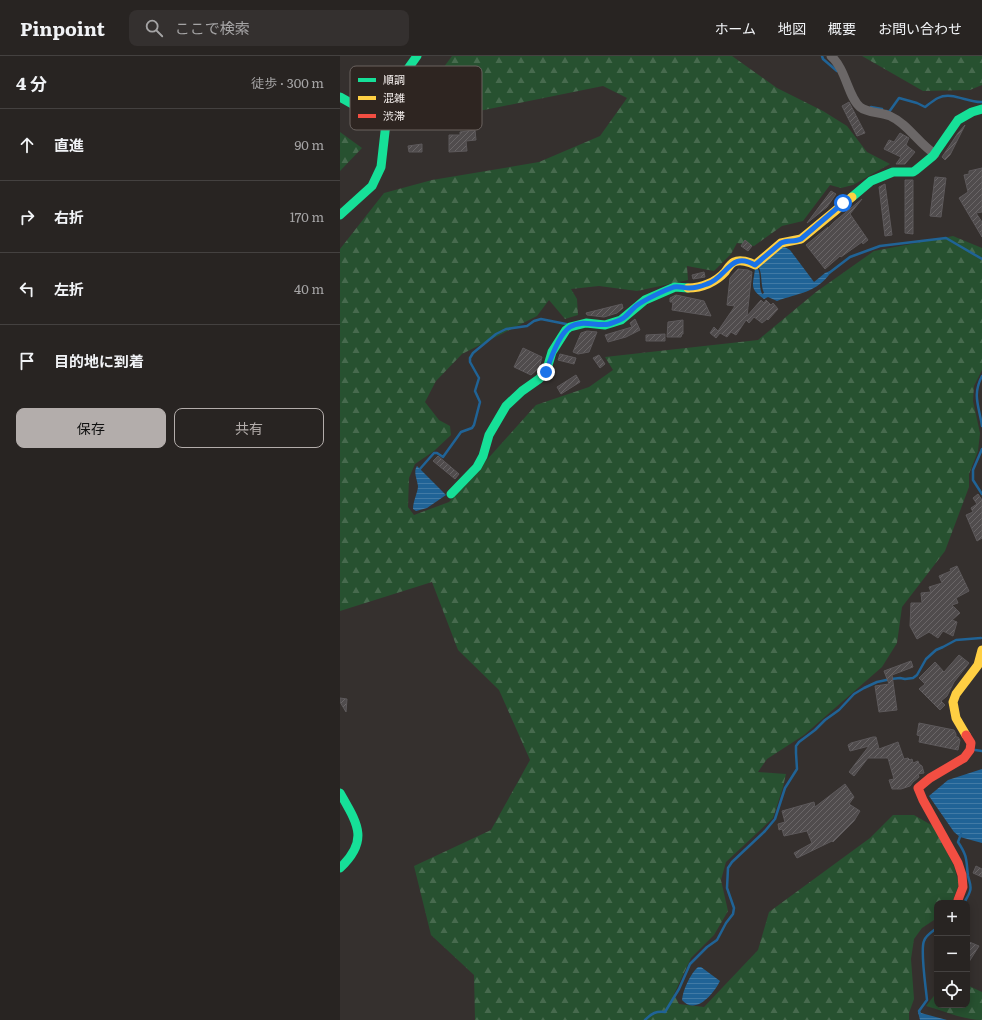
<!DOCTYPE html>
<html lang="ja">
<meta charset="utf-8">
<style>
:root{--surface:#282422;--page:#34302f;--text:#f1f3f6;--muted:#a5a4a5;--line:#444140;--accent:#b3adab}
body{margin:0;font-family:Literata,"Noto Sans JP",serif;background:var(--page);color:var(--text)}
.controls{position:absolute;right:12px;bottom:12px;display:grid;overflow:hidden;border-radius:8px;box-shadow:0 2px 10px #0003}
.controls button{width:36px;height:36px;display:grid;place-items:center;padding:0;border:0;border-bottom:1px solid var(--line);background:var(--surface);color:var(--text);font:20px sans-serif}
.stop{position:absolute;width:12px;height:12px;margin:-9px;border:3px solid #1a73e8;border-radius:50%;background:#fff}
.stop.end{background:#1a73e8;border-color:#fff;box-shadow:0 1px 4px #0008}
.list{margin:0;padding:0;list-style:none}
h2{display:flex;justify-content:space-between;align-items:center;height:52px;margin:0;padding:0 16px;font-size:17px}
h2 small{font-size:13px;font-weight:400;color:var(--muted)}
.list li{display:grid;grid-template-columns:26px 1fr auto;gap:12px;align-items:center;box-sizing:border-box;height:72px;padding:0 16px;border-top:1px solid var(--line)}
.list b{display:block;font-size:15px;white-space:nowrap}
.list em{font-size:13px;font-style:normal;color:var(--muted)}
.actions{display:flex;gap:8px;padding:12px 16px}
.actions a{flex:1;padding:9px 0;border:1px solid var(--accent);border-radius:8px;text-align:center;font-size:14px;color:var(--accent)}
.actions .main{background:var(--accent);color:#111}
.icon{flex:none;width:22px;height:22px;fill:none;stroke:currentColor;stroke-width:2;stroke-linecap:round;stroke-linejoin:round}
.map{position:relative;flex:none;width:642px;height:964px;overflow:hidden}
header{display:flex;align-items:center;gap:24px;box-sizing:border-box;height:56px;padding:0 20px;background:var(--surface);border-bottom:1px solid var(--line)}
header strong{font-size:19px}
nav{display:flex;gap:22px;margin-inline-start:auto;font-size:14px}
.search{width:280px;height:36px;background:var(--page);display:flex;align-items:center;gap:10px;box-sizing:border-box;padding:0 14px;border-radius:8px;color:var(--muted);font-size:15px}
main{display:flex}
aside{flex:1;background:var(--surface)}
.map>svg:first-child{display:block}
.forest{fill:url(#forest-firs)}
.water{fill:url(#water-rules)}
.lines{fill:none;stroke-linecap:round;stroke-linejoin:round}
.stream{stroke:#206396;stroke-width:2.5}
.building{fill:url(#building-hatch);stroke:#5d595b}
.street{stroke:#6b6767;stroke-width:9}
.fast{stroke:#16e098;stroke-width:9}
.slow{stroke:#ffcf43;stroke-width:9}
.jam{stroke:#f24e42;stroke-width:9}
.route{stroke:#1a73e8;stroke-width:5}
.key{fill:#2e2521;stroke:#6a625f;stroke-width:1}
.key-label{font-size:11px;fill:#f7f1ef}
</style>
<header>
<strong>Pinpoint</strong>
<div class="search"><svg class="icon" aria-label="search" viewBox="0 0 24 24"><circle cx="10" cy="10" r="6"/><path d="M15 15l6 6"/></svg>ここで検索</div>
<nav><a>ホーム</a><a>地図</a><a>概要</a><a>お問い合わせ</a></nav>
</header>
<main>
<aside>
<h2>4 分<small>徒歩 · 300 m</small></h2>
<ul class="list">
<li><svg class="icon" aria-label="ahead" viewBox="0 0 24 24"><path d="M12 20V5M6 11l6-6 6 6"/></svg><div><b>直進</b></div><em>90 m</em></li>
<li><svg class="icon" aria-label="right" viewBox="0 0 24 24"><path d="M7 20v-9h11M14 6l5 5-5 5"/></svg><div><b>右折</b></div><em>170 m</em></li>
<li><svg class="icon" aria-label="left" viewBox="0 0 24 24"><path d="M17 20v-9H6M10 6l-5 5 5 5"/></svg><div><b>左折</b></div><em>40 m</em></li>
<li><svg class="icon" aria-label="arrive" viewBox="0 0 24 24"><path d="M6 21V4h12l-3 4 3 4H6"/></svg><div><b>目的地に到着</b></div></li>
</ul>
<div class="actions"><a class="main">保存</a><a>共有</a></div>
</aside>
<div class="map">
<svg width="642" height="964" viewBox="0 0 642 964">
<defs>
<pattern id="forest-firs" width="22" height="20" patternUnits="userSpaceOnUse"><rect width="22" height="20" fill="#275130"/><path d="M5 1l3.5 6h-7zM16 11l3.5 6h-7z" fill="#476a4e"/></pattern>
<pattern id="water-rules" width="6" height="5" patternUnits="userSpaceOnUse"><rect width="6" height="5" fill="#206396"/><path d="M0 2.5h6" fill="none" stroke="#417aa5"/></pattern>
<pattern id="building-hatch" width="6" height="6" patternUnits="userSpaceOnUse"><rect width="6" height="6" fill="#504c4d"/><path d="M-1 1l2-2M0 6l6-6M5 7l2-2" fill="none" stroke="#6a6667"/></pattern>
</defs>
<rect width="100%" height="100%" fill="#35302e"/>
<path class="forest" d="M112,0H392L437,32L483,55L507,70L527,96L550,108L513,129L501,132L490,129L463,165L442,170L414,190L397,187L391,198L374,215L347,210L348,224L297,235L259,230L231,233L237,243L238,259L225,263L209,244L197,260L122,298L96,325L85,346L99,364L110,370L111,379L94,395L75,408L69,422L68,451L74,459L109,446L196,349L249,331L273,314L265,301L418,284L476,236L534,195L613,180L642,192V314L634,330L633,345L640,377L638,395L629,418V431L605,495L562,551L557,587L542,611L464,679L427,703L418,716L446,718L443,731L433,762L386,806L381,824L388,855L374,879L351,902L334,938L339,948L364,951L418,894L429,856L530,782L553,759H574L593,770L614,810L619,828L612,847H597V862L582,872L574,883L571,903L574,943L569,957V964H135L134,919L91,879L74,810L151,774L190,704L159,634L118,594L92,526L0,555V193L44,137L92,124L199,106L260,80L287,42L263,30L134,56L102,49L95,23Z
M522,0H642V29L630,34L583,35Z
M0,76L22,92L0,115Z
M627,929L642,936V964C623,964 605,955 586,950L597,936V949H627Z"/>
<path class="water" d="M441,189L450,194L474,226L485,217L490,215L491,216C477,237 458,237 437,245L428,241L424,243C409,233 413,229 415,213L417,211C422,219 418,229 422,238L424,237C420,228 423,218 418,210Z
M77,410L106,439L87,452L76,455L73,453C73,445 78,436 78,430C77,423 73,416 77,410Z
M642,713V787L620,781L614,776L589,740L608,724Z
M358,911H361L380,925C374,937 356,960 342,944C343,934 350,918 358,911Z
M578,956L581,957L607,964H580Z"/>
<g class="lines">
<path class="stream" d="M482,0L483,3L497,15
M531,51L542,53
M546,55L549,56L559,42L577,47L585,51C589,48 594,44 598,42C612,35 628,47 642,46
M489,217L510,201L540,190L606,182L642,203
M642,320C632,339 639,350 642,370
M642,393L633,414V424L642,438
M79,414L94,397H97L103,401L121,376L132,372L134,369L140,346L135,335L139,322L130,306V302L133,297L156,278L166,273L187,270L194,265L201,263L226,268
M635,694L642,695
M621,778L618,786C628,801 626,804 628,820C629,825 632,830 630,835C629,839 626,843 624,847
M580,958L579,955L587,944C586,932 580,894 584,885C586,879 592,876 597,872
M305,964C312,957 316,955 325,956L339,933L350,908L367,891L377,884L386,867L393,858L394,852L387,832L388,812L392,806L425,775L435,763L445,732L457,713L456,697V690L459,686L475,674L485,664L499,654L514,638L524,632L537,626L551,623L560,622L565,623L573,622L577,619L586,603L596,594L603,591L616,584L641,582"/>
</g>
<path class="building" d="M509,46L525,77L517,80L502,50Z
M625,69L610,99L605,104L602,101L618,77Z
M135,74L136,84L126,85L127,95L109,96V79H120V76Z
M560,77L569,82L566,89L575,96L565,108H556L561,101L544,93L549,84L554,86Z
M82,88V96H69L68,90Z
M642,112V156L636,157L642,166V181L619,142L628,136L624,119L629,118V115Z
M595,121L606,122L601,161L590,160Z
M565,124H573V178L565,177Z
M545,128L552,179L545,180L539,131Z
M491,135L496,138L487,151L467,167Z
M522,143L510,158L528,184L523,188L522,186L501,201L500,200L485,213L466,189L488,171V172L494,166Z
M405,184L412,190L408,195L401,190Z
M398,213L408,214L412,216L407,260L421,244L424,247L426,244L431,249L433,247L438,253L428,264L427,263L422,267L414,261L409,267L406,264L396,279L391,276L387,281L380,277L376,282L370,277L374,271L378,275L395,250L387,249L390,222Z
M364,216L365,221L353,223L352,219Z
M336,239L364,245L371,260L332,254L333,246H330V242Z
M282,248L283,252L277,257L264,261L247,259L246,257Z
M295,263L300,274L286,281L268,286L265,279L292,271L290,267Z
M343,264V278H342L341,281H327L328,266Z
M247,275L257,276L249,296L238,298L233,296L241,277Z
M325,278V285H306V279Z
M183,292L202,301L199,312L191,319L174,311Z
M220,298L236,302L234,308L218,304Z
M259,299L265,308L260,312L253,302Z
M236,319L240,326L221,338L217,331Z
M98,400L119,418L115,423L93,405Z
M638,438L642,444V482L637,485L626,459L633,456L631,452L637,448L633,442Z
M617,510L629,535L616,542L618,547L612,549L620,557L612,564L617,566L613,580L603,575L598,582L589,576L577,583L570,570L571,547H582L581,537L591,536L589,531L602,527L599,520L611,515L610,513Z
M619,599L629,607L614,626L607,640L601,645L605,649L600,654L579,633L585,628L579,622L595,606L604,616Z
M571,605L573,611L552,619L557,654L539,656L535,630L549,628L544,615Z
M0,642L7,643L6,656L0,646Z
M579,667L614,674L616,678V681H618L620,684L618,694L579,686L580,680L577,679Z
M533,681H536L539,693L558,686L564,703L568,702L570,704L572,703L573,707L578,705L579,708L582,710L584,717L578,718L579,721L573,726L570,730L561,733H552L549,724L554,723L548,702H528L514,720L509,716L529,690L510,695L508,689L511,687Z
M505,728L514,741L509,748L520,755L514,765L493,786L492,785L457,802L454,797L472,787L467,775L444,780L442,773L439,774L438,768L445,766L442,755L474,746L475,751Z
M636,810L642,813V821L633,817Z
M627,885L639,890L627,909Z"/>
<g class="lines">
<path class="street" d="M491,0C506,13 508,41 520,51C527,57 541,56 550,60C568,68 578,87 595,98"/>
<path class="fast" d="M0,41L46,67
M512,141L531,125L553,116H573L576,114L593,100L618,64L632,56L642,53
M0,159L32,130L41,111L46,67L51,49L62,21L77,0
M111,438L137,411L143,400L149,379L166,350L182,335L199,323L206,316L212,296L226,274L230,271L246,267L265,269L281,264L305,244L335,231L348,232
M0,737C17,767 30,784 0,812"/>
<path class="slow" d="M348,232C362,232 376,226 385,216C388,212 390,208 394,206C400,203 410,206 415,209L441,187L461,183L512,141
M626,679L616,662L613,646L616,638L638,609L642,594"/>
<path class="jam" d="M618,844L623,831L622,819L618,807L583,744L578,732L590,722L624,702L630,694L631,687L626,679"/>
</g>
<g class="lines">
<path class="route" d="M206,316C210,304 219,278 230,271C242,263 257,271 269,268C286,263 284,261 296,250C304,244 325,234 334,231C339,230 344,232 349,232C355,232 362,230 367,228C387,222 390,194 415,209L441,187C447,184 455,186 461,183L503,147"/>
</g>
<rect x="10" y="10" width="132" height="64" rx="6" class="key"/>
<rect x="18" y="22" width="18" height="4" fill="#16e098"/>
<rect x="18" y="40" width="18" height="4" fill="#ffcf43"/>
<rect x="18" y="58" width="18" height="4" fill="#f24e42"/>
<g class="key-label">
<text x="43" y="28">順調</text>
<text x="43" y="46">混雑</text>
<text x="43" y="64">渋滞</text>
</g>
</svg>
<div class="controls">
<button>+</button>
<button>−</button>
<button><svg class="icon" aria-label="locate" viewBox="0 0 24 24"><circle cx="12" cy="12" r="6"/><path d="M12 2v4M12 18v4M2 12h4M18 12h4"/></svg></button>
</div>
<div class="stop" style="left:503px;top:147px"></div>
<div class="stop end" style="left:206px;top:316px"></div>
</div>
</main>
